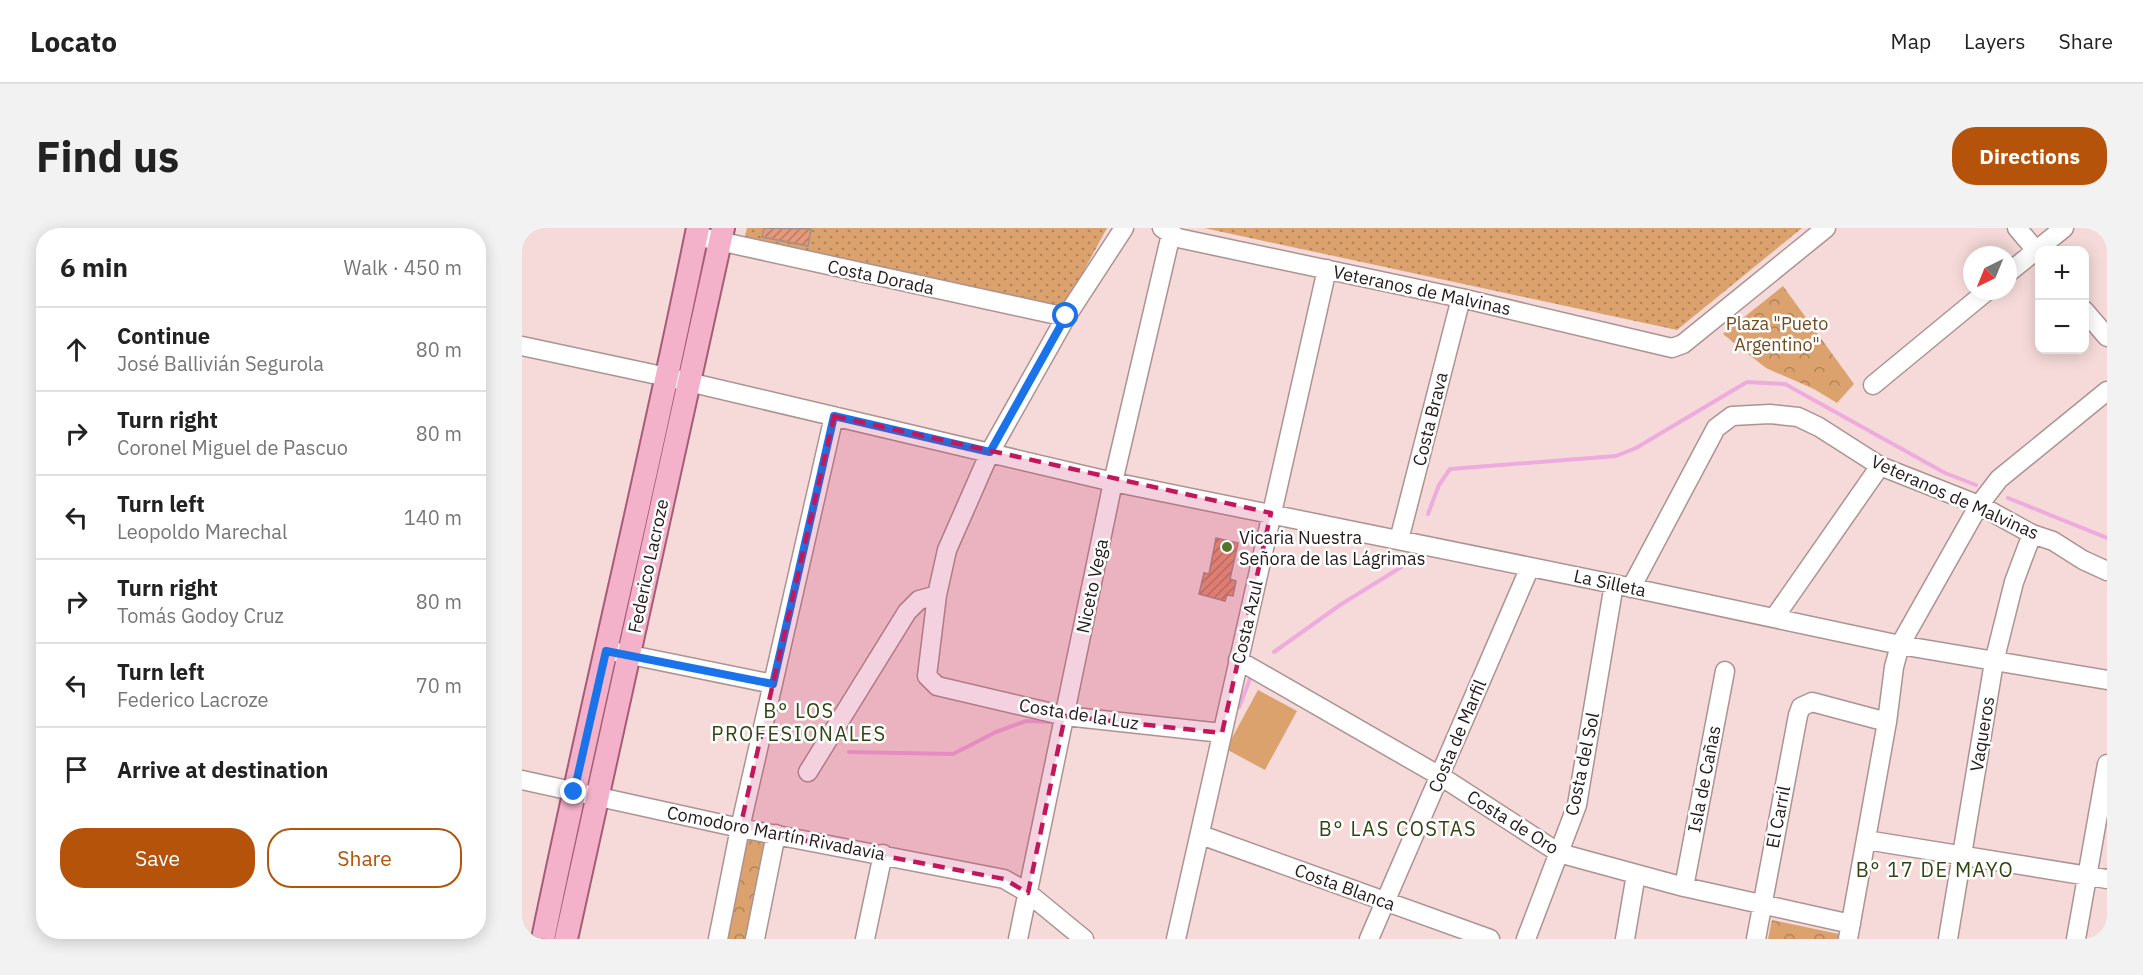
<!DOCTYPE html>
<meta charset="utf-8">
<style>
:root{--surface:#fff;--page:#f2f2f2;--text:#222;--muted:#767676;--line:#e0e0e0;--accent:#b45309}
body{margin:0;font-family:"IBM Plex Sans",sans-serif;background:var(--page);color:var(--text)}
.controls{position:absolute;right:18px;top:18px;display:grid;overflow:hidden;border-radius:12px;box-shadow:0 3px 15px #0003}
.controls button{width:54px;height:54px;display:grid;place-items:center;padding:0;border:0;border-bottom:2px solid var(--line);background:var(--surface);color:var(--text);font:30px sans-serif}
.compass{position:absolute;left:1441px;top:18px;width:54px;height:54px;border-radius:50%;background:var(--surface);box-shadow:0 3px 15px #0003;rotate:223deg}
.stop{position:absolute;width:18px;height:18px;margin:-14px;border:4px solid #1a73e8;border-radius:50%;background:#fff}
.stop.end{background:#1a73e8;border-color:#fff;box-shadow:0 2px 6px #0008}
.list{margin:0;padding:0;list-style:none}
h2{display:flex;justify-content:space-between;align-items:center;height:78px;margin:0;padding:0 24px;font-size:26px}
h2 small{font-size:20px;font-weight:400;color:var(--muted)}
.list li{display:grid;grid-template-columns:39px 1fr auto;gap:18px;align-items:center;box-sizing:border-box;height:84px;padding:0 24px;border-top:2px solid var(--line)}
.list b{display:block;font-size:22px;white-space:nowrap}
.list p{margin:0;font-size:20px;white-space:nowrap;color:var(--muted)}
.list em{font-size:20px;font-style:normal;color:var(--muted)}
.actions{display:flex;gap:12px;padding:18px 24px}
.actions a{flex:1;padding:14px 0;border:2px solid var(--accent);border-radius:24px;text-align:center;font-size:21px;color:var(--accent)}
.actions .main{background:var(--accent);color:#fff}
.icon{flex:none;width:33px;height:33px;fill:none;stroke:currentColor;stroke-width:2;stroke-linecap:round;stroke-linejoin:round}
.map{position:relative;flex:none;width:1585px;height:711px;overflow:hidden;border-radius:24px}
header{display:flex;align-items:center;gap:36px;box-sizing:border-box;height:84px;padding:0 30px;background:var(--surface);border-bottom:2px solid var(--line)}
header strong{font-size:28px}
nav{display:flex;gap:33px;margin-inline-start:auto;font-size:21px}
.intro{display:flex;align-items:center;justify-content:space-between;box-sizing:border-box;height:144px;padding:0 36px}
h1{margin:0;font-size:42px}
.button{padding:15px 27px;border-radius:24px;background:var(--accent);color:#fff;font-size:21px;font-weight:700}
main{display:flex;gap:36px;padding:0 36px}
aside{flex:1;background:var(--surface);border-radius:24px;box-shadow:0 3px 15px #0003}
.map>svg:first-child{display:block}
.grass{fill:url(#grass-dots)}
.park{fill:url(#park-crowns)}
.pitch{fill:#dba26d}
.lines{fill:none;stroke-linecap:round;stroke-linejoin:round}
.stream{stroke:#eeabdd;stroke-width:4}
.building{fill:url(#building-hatch);stroke:#a58f86;stroke-width:1.5}
.minor-casing{stroke:#ac9392;stroke-width:21}
.major-casing{stroke:#a65c76;stroke-width:26}
.minor{stroke:#fff;stroke-width:18}
.major{stroke:#f4b2ca;stroke-width:22}
.route{stroke:#1a73e8;stroke-width:8}
.marked{fill:#c2185b;fill-opacity:0.2;stroke:#c2185b;stroke-width:4.5;stroke-dasharray:12 8;stroke-linejoin:round}
.poi-dot{fill:#54752b;stroke:#fff;stroke-width:2}
.labels{text-anchor:middle;dominant-baseline:central;stroke-width:5;stroke-linejoin:round;paint-order:stroke}
.street-label{font-size:18px;fill:#231a1a;stroke:#fff}
.park-label{font-size:18px;fill:#724920;stroke:#fff}
.poi-label{font-size:18px;fill:#231a1a;stroke:#fff;text-anchor:start}
.neighbourhood-label{font-size:20px;letter-spacing:1.5px;fill:#304513;stroke:#fff}
</style>
<header>
<strong>Locato</strong>
<nav><a>Map</a><a>Layers</a><a>Share</a></nav>
</header>
<div class="intro"><h1>Find us</h1><a class="button">Directions</a></div>
<main>
<aside>
<h2>6 min<small>Walk · 450 m</small></h2>
<ul class="list">
<li><svg class="icon" aria-label="ahead" viewBox="0 0 24 24"><path d="M12 20V5M6 11l6-6 6 6"/></svg><div><b>Continue</b><p>José Ballivián Segurola</p></div><em>80 m</em></li>
<li><svg class="icon" aria-label="right" viewBox="0 0 24 24"><path d="M7 20v-9h11M14 6l5 5-5 5"/></svg><div><b>Turn right</b><p>Coronel Miguel de Pascuo</p></div><em>80 m</em></li>
<li><svg class="icon" aria-label="left" viewBox="0 0 24 24"><path d="M17 20v-9H6M10 6l-5 5 5 5"/></svg><div><b>Turn left</b><p>Leopoldo Marechal</p></div><em>140 m</em></li>
<li><svg class="icon" aria-label="right" viewBox="0 0 24 24"><path d="M7 20v-9h11M14 6l5 5-5 5"/></svg><div><b>Turn right</b><p>Tomás Godoy Cruz</p></div><em>80 m</em></li>
<li><svg class="icon" aria-label="left" viewBox="0 0 24 24"><path d="M17 20v-9H6M10 6l-5 5 5 5"/></svg><div><b>Turn left</b><p>Federico Lacroze</p></div><em>70 m</em></li>
<li><svg class="icon" aria-label="arrive" viewBox="0 0 24 24"><path d="M6 21V4h12l-3 4 3 4H6"/></svg><div><b>Arrive at destination</b></div></li>
</ul>
<div class="actions"><a class="main">Save</a><a>Share</a></div>
</aside>
<div class="map">
<svg width="1585" height="711" viewBox="0 0 1585 711">
<defs>
<pattern id="grass-dots" width="8" height="8" patternUnits="userSpaceOnUse" patternTransform="scale(1.5)"><rect width="8" height="8" fill="#dba26d"/><path d="M2 2h.1M6 6h.1" fill="none" stroke="#b18359" stroke-width="1.8" stroke-linecap="round"/></pattern>
<pattern id="park-crowns" width="20" height="18" patternUnits="userSpaceOnUse" patternTransform="scale(1.5)"><rect width="20" height="18" fill="#dba26d"/><path d="M2 6a3 3 0 1 1 6 0M12 15a3 3 0 1 1 6 0" fill="none" stroke="#b18359"/></pattern>
<pattern id="building-hatch" width="6" height="6" patternUnits="userSpaceOnUse" patternTransform="scale(1.5)"><rect width="6" height="6" fill="#e5987a"/><path d="M-1 1l2-2M0 6l6-6M5 7l2-2" fill="none" stroke="#b97b63"/></pattern>
</defs>
<rect width="100%" height="100%" fill="#f5dad9"/>
<path class="grass" d="M225,0H585L541,81L222,11Z
M682,0H1280L1155,102Z"/>
<path class="park" d="M1261,58L1332,156L1315,175L1292,161L1244,140L1201,106Z
M220,602L251,608L226,711H198Z
M1250,692L1317,706L1316,711H1246Z"/>
<path class="pitch" d="M736,462L775,483L743,542L704,521Z"/>
<g class="lines">
<path class="stream" d="M1486,270L1585,310
M906,286L917,257L928,241L1094,228L1114,220L1225,154L1263,156L1423,245L1454,257
M752,424L818,377L881,338
M717,479L728,451
M327,524L431,526L474,504L504,493L531,494"/>
</g>
<path class="building" d="M242,0L289,1L286,18L240,9Z
M694,310L716,315L708,351L714,353L711,368L705,367L703,373L677,366L682,345L687,346Z"/>
<g class="lines">
<defs>
<path id="minor" d="M602,0L544,89L468,224L425,322L415,367L405,448L415,458L543,488L700,505
M640,0L656,10L939,70L1150,120L1161,116L1304,0
M1495,0L1518,27
M174,8L544,89
M1486,45L1542,0
M1562,82L1585,109
M0,118L145,149L591,254L1092,356L1378,417L1585,452
M1351,157L1465,63
M877,312L939,70
M1109,360L1194,200L1210,188L1248,186L1276,189L1297,199L1358,238L1457,277L1510,306L1531,313L1561,332L1585,343
M1252,390L1358,238
M94,424L251,456
M716,432L923,551L1037,625L1162,659L1329,696
M286,544L385,384L397,372L415,367
M0,552L218,600L482,651L506,665L562,711
M679,607L968,711
M1344,612L1585,651
M1162,659L1203,443
M196,711L218,600L312,188
M233,711L254,606
M343,711L361,626
M496,711L591,254L649,6
M654,711L805,41
M847,711L1008,339
M1004,711L1055,577L1092,356
M1103,711L1114,646
M1234,711L1276,487L1279,479L1290,474L1365,494
M1326,711L1365,494L1372,439L1378,417L1457,277L1477,251L1585,163
M1426,711L1472,434L1492,354L1510,306
M1554,711L1585,536"/>
<path id="major" d="M21,711C70,473 128,238 176,0
M44,711L201,0"/>
</defs>
<use href="#minor" class="minor-casing"/>
<use href="#major" class="major-casing"/>
<use href="#minor" class="minor"/>
<use href="#major" class="major"/>
</g>
<g class="lines">
<path class="route" d="M52,564L84,423L251,456L312,188L468,224L544,88"/>
</g>
<path class="marked" d="M312,188L749,285L700,505L543,488L506,665L482,651L218,600Z"/>
<circle class="poi-dot" cx="705" cy="319" r="6"/>
<g class="labels">
<g class="street-label">
<text transform="translate(359 49) rotate(12)">Costa Dorada</text>
<text transform="translate(900 62) rotate(12)">Veteranos de Malvinas</text>
<text transform="translate(908 191) rotate(-76)">Costa Brava</text>
<text transform="translate(1433 269) rotate(24)">Veteranos de Malvinas</text>
<text transform="translate(126 338) rotate(-78)">Federico Lacroze</text>
<text transform="translate(1088 355) rotate(12)">La Silleta</text>
<text transform="translate(570 358) rotate(-78)">Niceto Vega</text>
<text transform="translate(725 394) rotate(-77)">Costa Azul</text>
<text transform="translate(557 486) rotate(9)">Costa de la Luz</text>
<text transform="translate(1460 506) rotate(-81)">Vaqueros</text>
<text transform="translate(935 508) rotate(-67)">Costa de Marfil</text>
<text transform="translate(1060 536) rotate(-78)">Costa del Sol</text>
<text transform="translate(1182 551) rotate(-79)">Isla de Cañas</text>
<text transform="translate(1256 589) rotate(-79)">El Carril</text>
<text transform="translate(991 594) rotate(32)">Costa de Oro</text>
<text transform="translate(254 605) rotate(11)">Comodoro Martín Rivadavia</text>
<text transform="translate(823 659) rotate(20)">Costa Blanca</text>
</g>
<g class="park-label">
<text x="1255" y="95">Plaza "Pueto<tspan x="1255" dy="21">Argentino"</tspan></text>
</g>
<g class="poi-label">
<text x="717" y="309">Vicaria Nuestra<tspan x="717" dy="21">Señora de las Lágrimas</tspan></text>
</g>
<g class="neighbourhood-label">
<text x="277" y="482">B° LOS<tspan x="277" dy="23">PROFESIONALES</tspan></text>
<text x="876" y="600">B° LAS COSTAS</text>
<text x="1413" y="641">B° 17 DE MAYO</text>
</g>
</g>
</svg>
<div class="controls">
<button>+</button>
<button>−</button>
</div>
<svg class="compass" viewBox="-18 -18 36 36"><path d="M0-13l5 13h-10z" fill="#e53935"/><path d="M0 13l5-13h-10z" fill="#767676"/></svg>
<div class="stop" style="left:544px;top:88px"></div>
<div class="stop end" style="left:52px;top:564px"></div>
</div>
</main>
